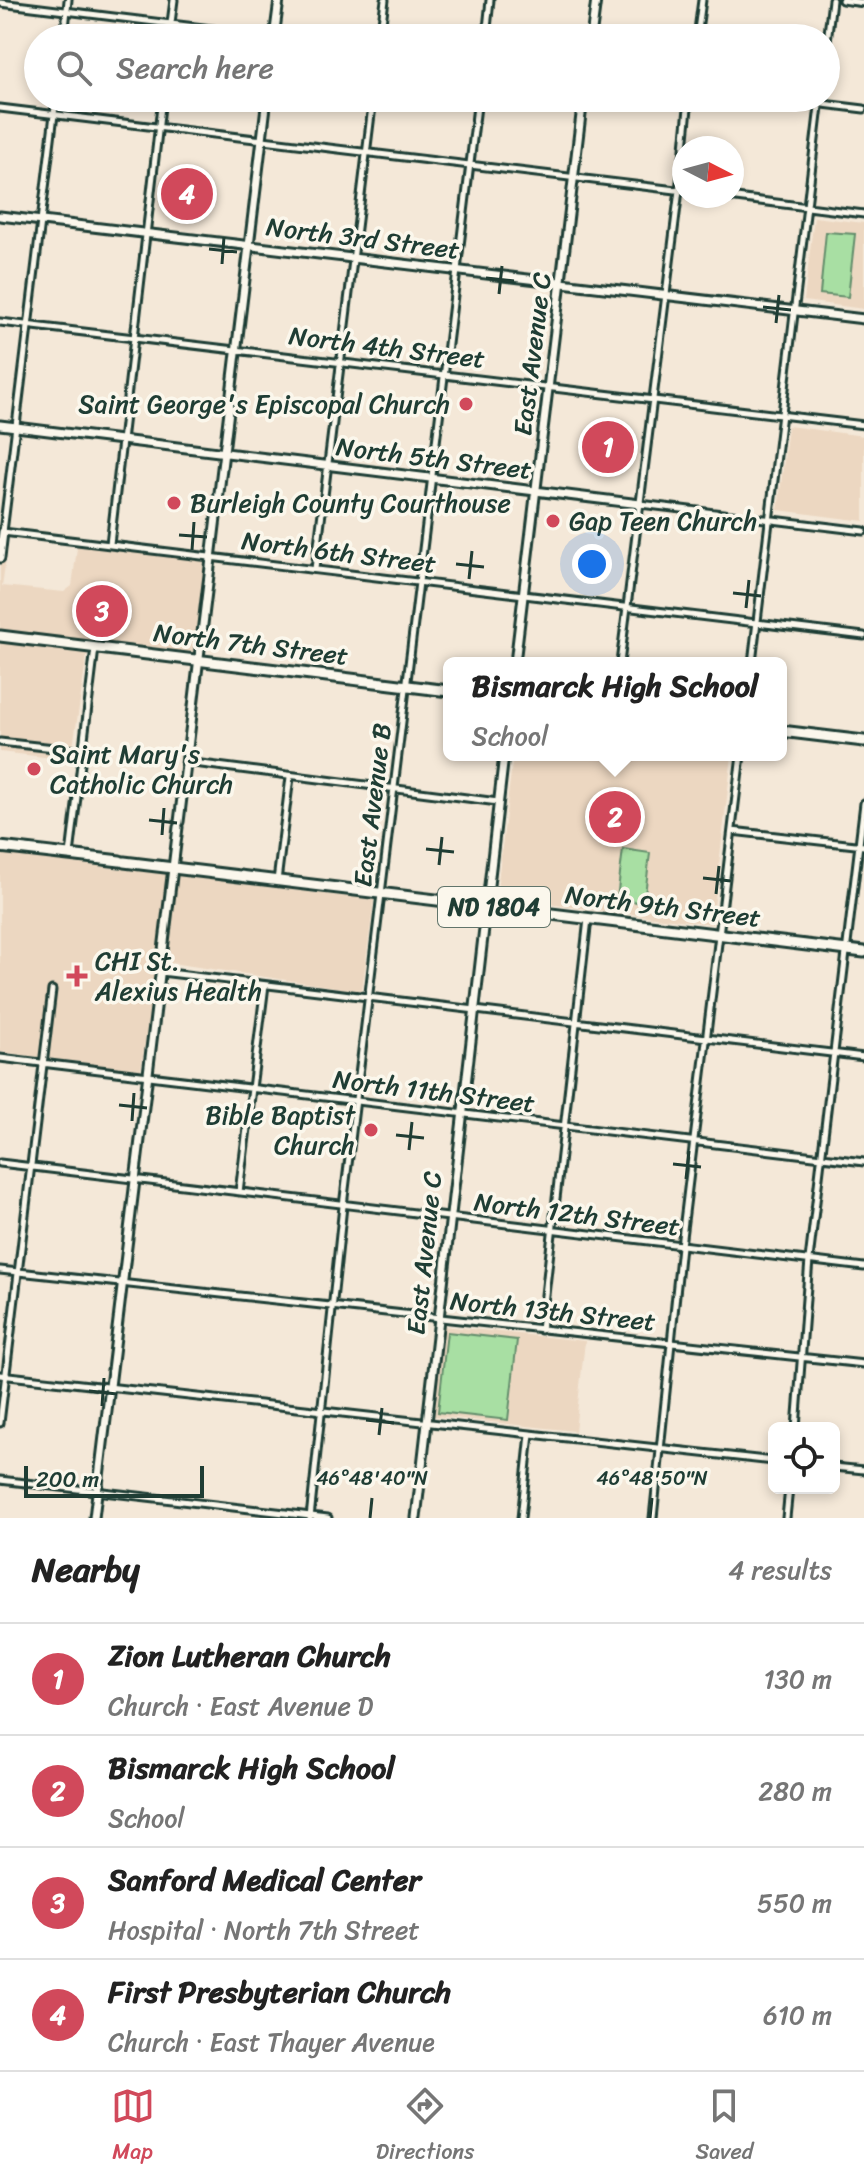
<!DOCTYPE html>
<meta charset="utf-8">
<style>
:root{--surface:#fff;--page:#f2f2f2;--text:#222;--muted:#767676;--line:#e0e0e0;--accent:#d1495b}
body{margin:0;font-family:Sriracha,sans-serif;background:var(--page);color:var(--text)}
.controls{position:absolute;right:24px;bottom:24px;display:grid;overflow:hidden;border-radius:12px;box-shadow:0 4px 12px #0003}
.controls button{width:72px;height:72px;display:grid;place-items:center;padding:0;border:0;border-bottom:2px solid var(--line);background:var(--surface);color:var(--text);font:40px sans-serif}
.compass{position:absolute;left:672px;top:136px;width:72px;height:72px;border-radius:50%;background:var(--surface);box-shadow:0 4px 12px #0003;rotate:96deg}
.scale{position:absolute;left:24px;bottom:20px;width:180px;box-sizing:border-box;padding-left:8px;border:4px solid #1f3d34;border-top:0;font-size:22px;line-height:28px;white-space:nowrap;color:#1f3d34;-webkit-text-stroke:6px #fbf7ec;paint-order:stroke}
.you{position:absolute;left:592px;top:564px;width:28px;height:28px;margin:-20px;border:6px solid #fff;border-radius:50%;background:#1a73e8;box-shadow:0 0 0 12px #1a73e833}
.badge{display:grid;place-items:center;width:52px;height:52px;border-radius:50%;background:var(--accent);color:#fff;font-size:26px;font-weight:700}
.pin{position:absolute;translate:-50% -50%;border:4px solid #fff;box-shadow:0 2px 8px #0006}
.popup{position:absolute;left:443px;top:657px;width:344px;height:104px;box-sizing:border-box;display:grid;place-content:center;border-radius:12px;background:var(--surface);filter:drop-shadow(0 2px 6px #0005);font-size:26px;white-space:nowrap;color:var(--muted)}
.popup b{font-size:30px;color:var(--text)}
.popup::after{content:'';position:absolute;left:50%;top:100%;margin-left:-16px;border:16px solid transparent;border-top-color:var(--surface)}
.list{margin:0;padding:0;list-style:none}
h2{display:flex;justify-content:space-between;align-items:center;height:104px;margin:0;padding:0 32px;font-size:34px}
h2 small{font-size:26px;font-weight:400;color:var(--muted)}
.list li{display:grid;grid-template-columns:52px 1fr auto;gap:24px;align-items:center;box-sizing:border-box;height:112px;padding:0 32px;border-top:2px solid var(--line)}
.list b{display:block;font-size:30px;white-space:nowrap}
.list p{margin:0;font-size:26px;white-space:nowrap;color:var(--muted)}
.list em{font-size:26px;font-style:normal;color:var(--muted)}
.icon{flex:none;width:44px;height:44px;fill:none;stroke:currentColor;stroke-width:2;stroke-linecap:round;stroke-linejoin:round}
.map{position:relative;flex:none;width:864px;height:1518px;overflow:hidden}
.search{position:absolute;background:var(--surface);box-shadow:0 4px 12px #0003;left:24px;right:24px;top:24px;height:88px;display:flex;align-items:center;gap:20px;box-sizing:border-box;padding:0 28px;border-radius:44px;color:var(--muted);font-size:30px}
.sheet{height:552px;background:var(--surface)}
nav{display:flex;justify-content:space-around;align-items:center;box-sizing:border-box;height:112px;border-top:2px solid var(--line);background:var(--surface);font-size:22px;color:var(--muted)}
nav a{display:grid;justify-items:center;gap:4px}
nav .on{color:var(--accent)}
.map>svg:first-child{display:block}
.built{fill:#ecd7c1}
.green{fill:#a8dfa3;stroke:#648e6c;stroke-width:2}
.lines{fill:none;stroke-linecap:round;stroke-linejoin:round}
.minor-casing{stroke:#1f3d34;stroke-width:11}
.tertiary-casing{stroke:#1f3d34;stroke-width:13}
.primary-casing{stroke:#1f3d34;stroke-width:15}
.minor{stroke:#fbf7ec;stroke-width:5}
.tertiary{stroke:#fbf7ec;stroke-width:7}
.primary{stroke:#fbf7ec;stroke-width:9}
.ticks{fill:none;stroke:#1f3d34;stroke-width:3}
.poi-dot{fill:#d1495b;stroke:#fbf7ec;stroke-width:3}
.labels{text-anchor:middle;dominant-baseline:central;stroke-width:7;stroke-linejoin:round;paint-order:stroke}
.shield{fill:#fbf7ec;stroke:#61756b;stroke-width:2}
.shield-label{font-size:24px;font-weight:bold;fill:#1f3d34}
.street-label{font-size:26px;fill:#1f3d34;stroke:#fbf7ec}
.poi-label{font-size:26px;fill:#1f3d34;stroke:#fbf7ec;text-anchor:start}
.ticks-label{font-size:20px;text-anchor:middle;fill:#1f3d34;stroke:#fbf7ec;stroke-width:7;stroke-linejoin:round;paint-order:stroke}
</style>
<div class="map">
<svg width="864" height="1518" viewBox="0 0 864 1518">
<rect width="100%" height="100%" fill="#f4e8d8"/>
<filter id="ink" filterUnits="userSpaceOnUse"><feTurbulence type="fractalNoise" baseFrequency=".0125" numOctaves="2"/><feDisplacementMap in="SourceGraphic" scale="16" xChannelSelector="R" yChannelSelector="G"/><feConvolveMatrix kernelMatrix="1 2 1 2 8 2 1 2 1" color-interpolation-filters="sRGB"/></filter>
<g filter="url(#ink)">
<path class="built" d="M814,217L864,223V309L804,301Z
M788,426L864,436V521L778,510Z
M78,540L212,556L199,660L95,647L89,642L71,760L0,752V543L8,544L2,586L64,592L72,586Z
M513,755H732L712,924L496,898Z
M0,854L374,900L362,991L157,961L141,1070L0,1052Z
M443,1326L585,1341L575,1431L434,1416Z"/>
<path class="green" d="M826,232L855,234L848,297L820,294Z
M623,849L650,853L644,903L617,899Z
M447,1332L517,1340L508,1420L438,1412Z"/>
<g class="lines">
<defs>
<path id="minor" d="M842,0L864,3
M0,3L286,38
M64,38L68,0
M169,38L174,0
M380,38L385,0
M486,38L490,0
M697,38L702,0
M826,50L832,0
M774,98L864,109
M0,108L684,191
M684,148L689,98
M720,196L864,214
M0,322L864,425
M640,504L864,531
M3,532L864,636
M3,532L56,98
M110,544L162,98
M315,569L373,98
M620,663L684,150
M752,663L820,98
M0,742L82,751
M186,762L498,802
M732,831L864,846
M70,855L95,648
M277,881L290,777
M161,972L864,1057
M0,1058L864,1162
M0,1163L864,1267
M239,1192L265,985
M0,1270L864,1364
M541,1330L588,919
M0,1375L774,1461
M0,1423L52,990
M796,1428L809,1260L864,803
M834,1467L864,1470
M0,1480L328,1518
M310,1518L343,1206L478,98
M521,1518L530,1434
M653,1518L681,1246L741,755
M786,1518L789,1488"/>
<path id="tertiary" d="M274,38L279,0
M591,38L596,0
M0,216L864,319
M0,425L640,504
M0,558L3,532
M515,663L583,98
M179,822L267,98
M94,1518L178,827
M416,1518L504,755"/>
<path id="primary" d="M0,636L449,691
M781,731L864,741
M0,847L120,861
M124,862L864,952"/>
</defs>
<use href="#minor" class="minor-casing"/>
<use href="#tertiary" class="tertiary-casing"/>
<use href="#primary" class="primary-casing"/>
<use href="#minor" class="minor"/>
<use href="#tertiary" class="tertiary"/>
<use href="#primary" class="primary"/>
</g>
</g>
<path class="ticks" d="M209,249L237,252M222,264L224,237M486,278L514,281M499,294L502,266M763,307L791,310M776,323L779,295M179,535L207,537M192,550L194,522M456,564L484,567M469,579L472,551M733,593L761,596M746,608L749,580M149,820L177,823M162,835L164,808M426,849L454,852M439,865L442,837M703,878L731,881M716,894L719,866M119,1105L147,1108M132,1121L134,1093M396,1135L424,1138M409,1150L412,1122M673,1164L701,1167M686,1179L689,1151M89,1391L117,1394M102,1406L104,1378M366,1420L394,1423M379,1435L382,1408M370,1518L372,1498M650,1518L652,1498"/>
<g class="poi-dot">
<circle cx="466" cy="404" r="8"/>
<circle cx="174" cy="503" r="8"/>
<circle cx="553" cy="521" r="8"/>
<circle cx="34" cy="769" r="8"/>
<path d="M73 964h8v8h8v8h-8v8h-8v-8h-8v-8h8z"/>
<circle cx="371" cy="1130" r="8"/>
</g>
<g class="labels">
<rect class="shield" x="438" y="887" width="112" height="40" rx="6"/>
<g class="shield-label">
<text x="494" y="907">ND 1804</text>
</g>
<g class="street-label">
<text transform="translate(363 238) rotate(7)">North 3rd Street</text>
<text transform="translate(387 347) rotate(7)">North 4th Street</text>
<text transform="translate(532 354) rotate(-83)">East Avenue C</text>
<text transform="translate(434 458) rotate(7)">North 5th Street</text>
<text transform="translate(339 552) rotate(7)">North 6th Street</text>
<text transform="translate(251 644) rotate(7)">North 7th Street</text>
<text transform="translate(372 805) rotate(-83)">East Avenue B</text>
<text transform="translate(663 906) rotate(7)">North 9th Street</text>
<text transform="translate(434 1091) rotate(7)">North 11th Street</text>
<text transform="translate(577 1214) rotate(7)">North 12th Street</text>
<text transform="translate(424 1253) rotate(-84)">East Avenue C</text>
<text transform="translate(553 1311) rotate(6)">North 13th Street</text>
</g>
<g class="poi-label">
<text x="450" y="404" text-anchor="end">Saint George's Episcopal Church</text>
<text x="190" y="503">Burleigh County Courthouse</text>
<text x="569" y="521">Gap Teen Church</text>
<text x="50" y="754">Saint Mary's<tspan x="50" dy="30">Catholic Church</tspan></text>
<text x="95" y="961">CHI St.<tspan x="95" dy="30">Alexius Health</tspan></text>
<text x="355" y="1115" text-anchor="end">Bible Baptist<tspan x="355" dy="30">Church</tspan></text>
</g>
</g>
<g class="ticks-label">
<text x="372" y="1485">46°48'40"N</text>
<text x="652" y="1485">46°48'50"N</text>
</g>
</svg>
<div class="controls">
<button><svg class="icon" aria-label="locate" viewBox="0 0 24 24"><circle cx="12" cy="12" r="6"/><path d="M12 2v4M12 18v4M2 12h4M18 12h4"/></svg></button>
</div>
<svg class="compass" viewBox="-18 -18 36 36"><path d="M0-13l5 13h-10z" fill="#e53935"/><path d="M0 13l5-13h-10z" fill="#767676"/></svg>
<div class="scale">200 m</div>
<div class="you"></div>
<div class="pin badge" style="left:608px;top:447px">1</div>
<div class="pin badge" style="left:615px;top:817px">2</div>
<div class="popup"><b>Bismarck High School</b>School</div>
<div class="pin badge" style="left:102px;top:611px">3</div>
<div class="pin badge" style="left:187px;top:194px">4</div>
<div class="search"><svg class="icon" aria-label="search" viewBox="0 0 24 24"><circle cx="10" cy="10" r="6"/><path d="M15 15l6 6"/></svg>Search here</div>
</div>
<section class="sheet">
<h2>Nearby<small>4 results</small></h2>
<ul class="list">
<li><span class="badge">1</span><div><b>Zion Lutheran Church</b><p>Church · East Avenue D</p></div><em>130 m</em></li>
<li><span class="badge">2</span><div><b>Bismarck High School</b><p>School</p></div><em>280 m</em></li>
<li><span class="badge">3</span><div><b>Sanford Medical Center</b><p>Hospital · North 7th Street</p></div><em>550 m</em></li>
<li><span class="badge">4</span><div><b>First Presbyterian Church</b><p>Church · East Thayer Avenue</p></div><em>610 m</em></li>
</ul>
</section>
<nav>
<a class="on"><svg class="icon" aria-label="map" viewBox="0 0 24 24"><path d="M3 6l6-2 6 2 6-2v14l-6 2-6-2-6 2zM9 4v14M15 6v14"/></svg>Map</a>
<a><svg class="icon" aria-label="directions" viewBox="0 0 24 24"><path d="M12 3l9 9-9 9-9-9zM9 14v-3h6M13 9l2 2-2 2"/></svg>Directions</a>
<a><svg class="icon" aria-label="saved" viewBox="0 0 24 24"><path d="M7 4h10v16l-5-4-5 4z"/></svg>Saved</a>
</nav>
